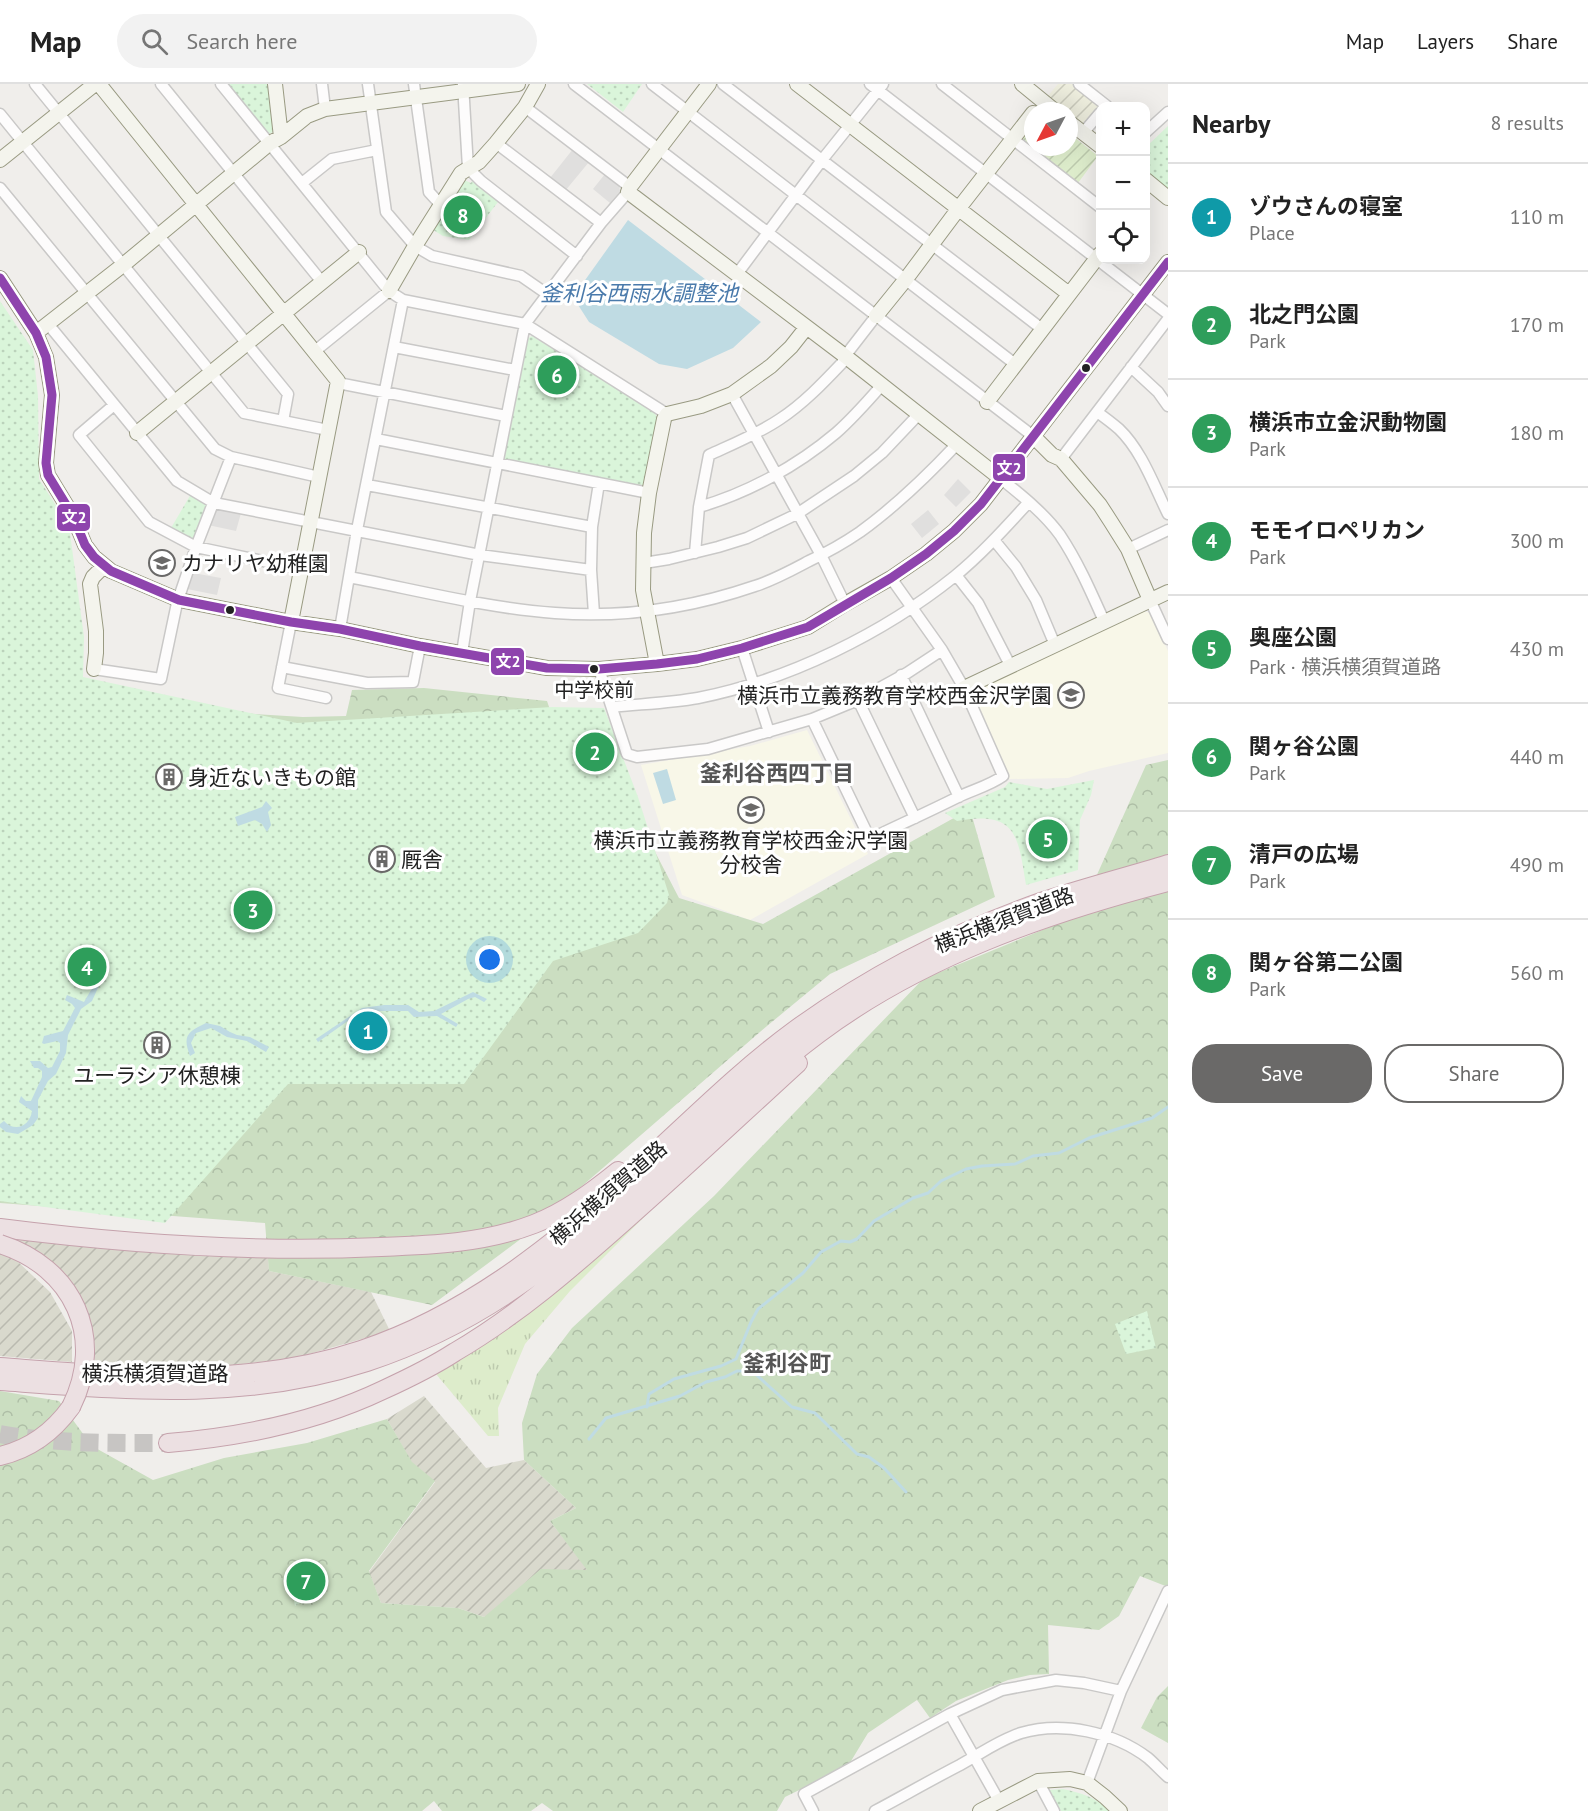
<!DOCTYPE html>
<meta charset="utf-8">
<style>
:root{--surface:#fff;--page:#f2f2f2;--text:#222;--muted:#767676;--line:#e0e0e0;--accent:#6a6968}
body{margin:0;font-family:"PT Sans","Noto Sans JP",sans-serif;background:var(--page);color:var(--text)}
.controls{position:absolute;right:18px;top:18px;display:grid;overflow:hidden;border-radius:12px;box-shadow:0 6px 24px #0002}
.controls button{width:54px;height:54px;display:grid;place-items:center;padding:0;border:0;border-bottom:2px solid var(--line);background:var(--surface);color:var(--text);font:30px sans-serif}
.compass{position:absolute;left:1024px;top:18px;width:54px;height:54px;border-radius:50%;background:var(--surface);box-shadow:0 6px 24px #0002;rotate:229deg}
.you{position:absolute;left:490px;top:876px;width:21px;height:21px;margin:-15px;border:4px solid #fff;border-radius:50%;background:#1a73e8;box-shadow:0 0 0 9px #1a73e833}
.badge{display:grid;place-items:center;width:39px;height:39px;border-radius:50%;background:var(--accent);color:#fff;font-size:20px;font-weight:700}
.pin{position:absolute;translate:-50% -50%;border:3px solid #fff;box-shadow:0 2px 6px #0006}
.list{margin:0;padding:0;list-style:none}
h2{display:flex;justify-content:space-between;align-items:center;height:78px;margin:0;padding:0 24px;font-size:26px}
h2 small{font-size:20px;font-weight:400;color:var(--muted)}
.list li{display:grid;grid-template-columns:39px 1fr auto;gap:18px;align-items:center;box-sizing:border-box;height:108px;padding:0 24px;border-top:2px solid var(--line)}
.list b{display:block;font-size:22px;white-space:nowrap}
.list p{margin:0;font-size:20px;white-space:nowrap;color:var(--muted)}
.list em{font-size:20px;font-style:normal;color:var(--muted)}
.actions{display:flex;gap:12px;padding:18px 24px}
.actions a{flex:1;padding:14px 0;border:2px solid var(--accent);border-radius:24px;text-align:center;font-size:21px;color:var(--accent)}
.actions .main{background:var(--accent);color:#fff}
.icon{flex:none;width:33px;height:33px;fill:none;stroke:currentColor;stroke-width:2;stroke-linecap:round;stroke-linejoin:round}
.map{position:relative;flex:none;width:1168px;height:1727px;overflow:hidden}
header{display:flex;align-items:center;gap:36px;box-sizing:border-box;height:84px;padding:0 30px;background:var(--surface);border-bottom:2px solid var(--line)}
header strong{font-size:28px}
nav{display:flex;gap:33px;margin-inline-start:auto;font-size:21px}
.search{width:420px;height:54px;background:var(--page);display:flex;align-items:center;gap:15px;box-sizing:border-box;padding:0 21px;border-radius:33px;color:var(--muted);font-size:22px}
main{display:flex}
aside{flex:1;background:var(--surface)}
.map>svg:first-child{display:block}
.education{fill:#f8f7e8}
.construction{fill:url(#construction-furrows)}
.farmland{fill:url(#farmland-furrows)}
.grass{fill:url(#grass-tufts)}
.forest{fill:url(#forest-crowns)}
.park{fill:url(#park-dots)}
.garden{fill:url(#garden-furrows)}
.parking{fill:#e0dfde}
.water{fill:#bfdbe3}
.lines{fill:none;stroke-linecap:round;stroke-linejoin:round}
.stream{stroke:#bfdbe3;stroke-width:3}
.highway-tunnel{stroke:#c7c5c3;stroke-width:18;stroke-dasharray:18 9;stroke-linecap:butt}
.street-casing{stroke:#c9c8c7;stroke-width:13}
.secondary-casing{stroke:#999a82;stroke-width:16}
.highway-casing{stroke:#c5a2ac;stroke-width:20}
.street{stroke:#fdfcfc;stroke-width:10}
.secondary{stroke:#f4f4ed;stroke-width:14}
.highway{stroke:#ece0e2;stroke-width:18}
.highway-bridge-casing{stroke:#c5a2ac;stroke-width:20;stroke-linecap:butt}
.highway-bridge{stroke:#ece0e2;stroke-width:18}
.bus-1-casing{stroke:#fff;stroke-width:14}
.bus-1{stroke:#8e44ad;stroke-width:9}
.bus-dot{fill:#222;stroke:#fff;stroke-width:2}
.labels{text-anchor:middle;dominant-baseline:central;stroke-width:6;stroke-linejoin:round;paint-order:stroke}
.bus-label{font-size:20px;fill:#222;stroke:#fff}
.poi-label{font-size:21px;fill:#222;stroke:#fff;text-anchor:start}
.street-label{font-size:21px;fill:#222;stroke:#fff}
.water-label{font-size:22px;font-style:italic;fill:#4a7aab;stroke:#fff}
.neighbourhood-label{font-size:22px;font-weight:bold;fill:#555;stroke:#fff}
.line-badge{stroke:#fff;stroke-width:2}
.badge-label{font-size:16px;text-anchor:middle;font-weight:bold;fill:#fff}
</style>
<header>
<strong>Map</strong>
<div class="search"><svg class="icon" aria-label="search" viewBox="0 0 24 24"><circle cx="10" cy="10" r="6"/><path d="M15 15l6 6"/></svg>Search here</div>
<nav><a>Map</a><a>Layers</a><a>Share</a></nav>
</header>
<main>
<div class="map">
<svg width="1168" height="1727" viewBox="0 0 1168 1727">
<defs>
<pattern id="construction-furrows" width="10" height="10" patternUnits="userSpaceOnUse" patternTransform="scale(1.5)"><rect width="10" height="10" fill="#d9d9cd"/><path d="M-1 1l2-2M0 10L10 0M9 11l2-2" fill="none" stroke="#babab0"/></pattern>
<pattern id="farmland-furrows" width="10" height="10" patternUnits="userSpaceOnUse" patternTransform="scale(1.5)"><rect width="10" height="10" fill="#efefdf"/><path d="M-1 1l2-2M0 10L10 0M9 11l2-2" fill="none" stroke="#cdcdbf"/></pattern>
<pattern id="grass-tufts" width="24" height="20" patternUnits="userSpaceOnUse" patternTransform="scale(1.5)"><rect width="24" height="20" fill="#ddeccb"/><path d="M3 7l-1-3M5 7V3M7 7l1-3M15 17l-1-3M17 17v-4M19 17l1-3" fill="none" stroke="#bdcaae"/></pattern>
<pattern id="forest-crowns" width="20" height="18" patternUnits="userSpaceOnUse" patternTransform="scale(1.5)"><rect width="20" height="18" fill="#cbdec1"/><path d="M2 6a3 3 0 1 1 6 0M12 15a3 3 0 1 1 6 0" fill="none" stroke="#aebea6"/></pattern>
<pattern id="park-dots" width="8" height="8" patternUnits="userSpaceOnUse" patternTransform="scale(1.5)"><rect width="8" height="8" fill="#daf5da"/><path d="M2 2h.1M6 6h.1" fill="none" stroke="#bbd2bb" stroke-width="1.8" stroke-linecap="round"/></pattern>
<pattern id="garden-furrows" width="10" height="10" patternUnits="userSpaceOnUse" patternTransform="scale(1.5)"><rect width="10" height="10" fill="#ddeccb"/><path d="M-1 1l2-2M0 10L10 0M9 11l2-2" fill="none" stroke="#bdcaae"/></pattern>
</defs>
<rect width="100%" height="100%" fill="#f0eeeb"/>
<path class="education" d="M1143,527L1150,529L1168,567V669L1089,687L1068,694L1009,695L973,615L975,607Z
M807,646L868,770L750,836L682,811L641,681L750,662Z"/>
<path class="construction" d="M0,1149L268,1169L269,1187L371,1208L390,1247L295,1274L207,1284L92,1285L95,1279L88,1240L80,1219L0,1154Z
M0,1169L15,1175L50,1208L72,1247V1278L0,1272Z
M424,1312L486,1384L524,1376L576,1424L550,1437L588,1486L484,1533L458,1524L381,1519L369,1488L435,1398L412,1379L387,1335Z"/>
<path class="farmland" d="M1058,0H1072L1097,19L1098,23L1085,39L1081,40L1069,31V27H1065L1047,13Z"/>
<path class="grass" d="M659,1118L570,1207L525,1260L498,1324L499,1352H488L436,1290L513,1241Z"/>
<path class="forest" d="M424,604L547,617L584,725L640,739L679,814L763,840L970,725L995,813L830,890L767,942L522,1154L432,1221L269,1187L265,1139L0,1119V1071L222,628L303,633L346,632L352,606Z
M1168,676V1503L1140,1492L1119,1532L1099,1546L1048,1541L1049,1590L1030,1591L1008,1596L956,1617L930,1634L917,1616L868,1649L848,1682L785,1713L777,1727H553L542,1719L531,1727H442L434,1717L422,1727H0V1307L59,1317L92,1362L153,1396L224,1374L307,1359L387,1335L412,1378L435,1397L369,1487L381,1519L458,1524L484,1533L541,1485L587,1486L550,1437L576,1424L524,1376L522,1339L537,1290L572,1244L714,1112L923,895L1079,831L1146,681Z
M1168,1602V1659L1141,1644L1157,1613Z"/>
<path class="park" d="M226,0H268L274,47L268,51Z
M587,0H642L623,28Z
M1168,42V107L1146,90V63Z
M464,96L471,99L472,97L498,118L469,156L443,152L430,144Z
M0,217L33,266L38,312L39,395L69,442L84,553L83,593L297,639L552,623L604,624L638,713L669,811L667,819L638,849L553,877L464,1000H288L165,1139L0,1117Z
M532,252L654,328L658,335L646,398L641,403L507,378L503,372L528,254Z
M191,410L206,419L208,425L195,457L171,444Z
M1094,696L1091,711L1080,736L1078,786L1026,801C1018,752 1017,726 957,737L945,729L1005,703L1009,698L1047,705Z
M1147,1227L1156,1264L1126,1270L1115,1240Z
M317,1477L323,1505L295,1522L289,1488Z
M1063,1705C1081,1709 1096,1713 1109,1727H1061L1049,1706Z"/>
<path class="garden" d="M1033,35V63H1069V49L1098,72L1078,99L1021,57L1020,52Z"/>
<path class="parking" d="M573,65L589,78L565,107L550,94Z
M605,90L619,101L620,107L610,119L593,105Z
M958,395L971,408L956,423L944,411Z
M218,424L241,429L236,447L208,441L214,426Z
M928,426L939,440L922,454L911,440Z
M193,489L221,494L217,511L187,505Z"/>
<path class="water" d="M628,136L761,238L733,264L687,285L659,280L589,238L573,213Z
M667,685L676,716L663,720L653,689Z
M266,717L272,724L268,728L271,741L267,748L262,740L255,736L238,742L235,733L262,723Z
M76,874L92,882L101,897L92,917L81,925L68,951L66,969L56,990L48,997L38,1016V1034L33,1041L18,1050L6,1048L0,1043V1040L4,1037C15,1049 30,1042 32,1027L19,1018L21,1012L26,1017H31L42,993V987L38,984H34L30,977H40L48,984L52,983L60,967V959L57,957L44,960L42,959L44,952L63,947L75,924L72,920L65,916L67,911L84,918L94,901V892L77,880L71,884L66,882L70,877Z
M473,908L487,915L484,918L475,913L468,915L441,930L458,940L456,943L437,932L414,933L408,927H362L318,958L316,955L362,924L384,921H408L419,928L434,927Z
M206,939L220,942L230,948L237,951L250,953L269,963L266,968L247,957L227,953L211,944L196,949L191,959L195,969L190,972C182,951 188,948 206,939Z"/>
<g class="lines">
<path class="stream" d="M647,1323L649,1310L674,1295L721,1282L736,1275L751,1238L758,1225L803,1189L821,1168L841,1157L850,1158L857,1155L874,1137L913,1114L928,1109L941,1097L966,1085L982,1082L1015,1080L1033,1072L1059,1069L1089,1054L1152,1034L1168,1023
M589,1355L606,1334L680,1312L706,1298L725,1293L737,1287H752L792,1323L815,1329L857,1370L869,1373L884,1384L906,1408"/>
<path class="highway-tunnel" d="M0,1350C55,1360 112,1359 168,1359"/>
<defs>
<path id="street" d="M35,0L288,310L283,337
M161,0L322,198
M221,0L389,207L403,216L525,240L667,330
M322,0L325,25
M368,0L386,128L415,162L432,172L521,192L547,210
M414,0L429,108L440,120
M463,0L468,84L481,97L577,172
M574,0L1033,352
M652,0L1015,280
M723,0L1042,245
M870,0L1168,230
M942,0L1100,123
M1079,0L1107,22
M525,23L630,103
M0,30L244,329L328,346
M1146,48L1168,28
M1083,49L1100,29
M496,59L601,139
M302,99L332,75L377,66
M0,104L215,365L231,373L319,393
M737,190L822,76L883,0
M48,240L177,397L214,419L480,471L591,486
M394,263L515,286
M315,267L389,207
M1131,283L1158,308L1168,322
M338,299L506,332
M732,310L821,471L845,520
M114,321L79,351L149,438L196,463L301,485
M1097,328C1104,333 1112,339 1119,345C1142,367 1154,402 1168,430
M376,355L649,409
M1061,375L1168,235
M1000,394C1021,411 1044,429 1060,451C1078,478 1091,508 1104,537
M367,401L592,443
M699,423C748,409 797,382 836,349C852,335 867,318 881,302
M994,456L1016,483L1036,516L1055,561
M1128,465L1168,446
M695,469L699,423L709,371C733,360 758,350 780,335C803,320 823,299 842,279L845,272L876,232
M644,479L669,475L718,463L747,454L797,430L854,392L882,369L918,331
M956,491L978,519L1010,581
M349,493C417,506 486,524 555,529C622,534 691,524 755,502C774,496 792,486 809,477C826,469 844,459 860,448C896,422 927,392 957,360
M1150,516L1168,555
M594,530L591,486L592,443L599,399
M291,538L278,604L326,614
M340,545L357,446L403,216
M742,564L769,648
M462,569L470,517L525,240L601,139L628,108
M282,583L367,599L413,598L420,562
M94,585L161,595L177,519L196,463L231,373
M599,585L627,670L637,673L708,665L812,635L858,616L907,589L942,566
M901,591L959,713
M858,616L915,734
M612,623C640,620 670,619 698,614C789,596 884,549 955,492C982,470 1006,443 1029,418
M812,635L870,755C899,741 928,728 956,714C972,706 989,702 1003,692L964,604L942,566L891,494
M950,1630L999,1717
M1038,1697L1054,1727
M1087,1699L1121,1607L1168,1507
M813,1727L804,1710L950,1630L1002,1606L1056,1596L1084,1599L1121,1607
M875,1727C903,1712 931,1696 960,1681C980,1670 999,1656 1021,1649C1062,1637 1114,1648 1148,1674C1155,1680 1161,1687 1168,1693"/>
<path id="secondary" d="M99,0L338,297L291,538
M275,0L281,53
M709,0L630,103L628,108L845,272L1000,394
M797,0L1069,210
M1022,0L1055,27
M1069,38L1100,62
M0,76L95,0
M1146,96L1168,114
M0,194L36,249L46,273L52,311L46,379L48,391L73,432L85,461L94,473L111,487L179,516L291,538L340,545L420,562L547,584L599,585L657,580L697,575L742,564L808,543L845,520L891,494L926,470L954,447L981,420L1168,178
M389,207L415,162L461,89L479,78L496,59L525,23L538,0
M876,232L906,195L959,124L1033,29
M36,249L123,181L270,59L281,53L307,32L325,25L518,0
M987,318L1100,170
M137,349L359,168
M1033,352L1052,371L1061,375L1100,421L1111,438L1128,465L1150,516
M657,580L643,506L644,449L649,409L664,335L667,330L701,322L732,310L771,282L791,263L806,244
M94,585L96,569V547L90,500L93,493L104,482
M964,604L1168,508
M980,1727L1038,1697L1070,1695L1087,1699L1105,1713L1120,1727"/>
<path id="highway" d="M0,1144C126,1160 255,1169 381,1163C433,1161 485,1159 534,1140C565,1128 592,1108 618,1087
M0,1283C121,1292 244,1305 361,1266C463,1232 548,1166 626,1095C682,1045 735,990 795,946C871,891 953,849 1041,818C1083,804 1126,793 1168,780
M0,1297C125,1306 245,1318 367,1278C421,1260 473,1234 520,1201C580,1160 632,1108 686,1060C729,1022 773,984 818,950C921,873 1045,830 1168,798
M168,1359C240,1353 316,1338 383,1306C407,1295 432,1283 455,1268C518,1231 573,1183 627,1135C685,1084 741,1031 798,979
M0,1372C30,1365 53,1348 71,1323"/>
</defs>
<use href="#street" class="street-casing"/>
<use href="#secondary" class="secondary-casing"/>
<use href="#highway" class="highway-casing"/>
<use href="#street" class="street"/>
<use href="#secondary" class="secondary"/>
<use href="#highway" class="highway"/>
<defs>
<path id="highway-bridge" d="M0,1160C73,1183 106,1253 71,1323"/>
</defs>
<use href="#highway-bridge" class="highway-bridge-casing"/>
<use href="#highway-bridge" class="highway-bridge"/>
<defs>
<path id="bus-1" d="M0,194L36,249L46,273L52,311L46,379L48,391L73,432L85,461L94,473L111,487L179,516L291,538L340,545L420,562L547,584L599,585L657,580L697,575L742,564L808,543L891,494L926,470L954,447L981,420L1168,178"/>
</defs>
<use href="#bus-1" class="bus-1-casing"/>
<use href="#bus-1" class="bus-1"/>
</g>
<defs>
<symbol id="school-ring" viewBox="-11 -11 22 22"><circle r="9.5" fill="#fff" stroke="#6a6968" stroke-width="1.5"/><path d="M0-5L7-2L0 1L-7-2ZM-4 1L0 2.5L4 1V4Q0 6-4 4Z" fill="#6a6968"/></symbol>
<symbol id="building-ring" viewBox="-11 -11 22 22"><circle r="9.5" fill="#fff" stroke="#6a6968" stroke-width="1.5"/><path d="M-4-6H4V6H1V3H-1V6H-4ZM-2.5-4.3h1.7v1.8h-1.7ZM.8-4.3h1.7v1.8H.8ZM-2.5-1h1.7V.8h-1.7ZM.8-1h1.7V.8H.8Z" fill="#6a6968"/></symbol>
</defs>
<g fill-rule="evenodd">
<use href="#school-ring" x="147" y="464" width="30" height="30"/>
<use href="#school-ring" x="1056" y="596" width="30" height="30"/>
<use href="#building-ring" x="154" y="678" width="30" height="30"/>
<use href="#school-ring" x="736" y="711" width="30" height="30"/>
<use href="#building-ring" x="367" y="760" width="30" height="30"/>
<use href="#building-ring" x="142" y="946" width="30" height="30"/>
</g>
<g class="bus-dot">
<circle cx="1086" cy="284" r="5"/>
<circle cx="230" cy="526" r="5"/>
<circle cx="594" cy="585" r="5"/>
</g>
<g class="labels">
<g class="bus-label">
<text x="594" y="606">中学校前</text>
</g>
<g class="poi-label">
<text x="182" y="479">カナリヤ幼稚園</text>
<text x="1052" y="611" text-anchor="end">横浜市立義務教育学校西金沢学園</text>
<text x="188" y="693">身近ないきもの館</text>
<text x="751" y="756" text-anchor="middle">横浜市立義務教育学校西金沢学園<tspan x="751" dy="24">分校舎</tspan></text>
<text x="401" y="775">厩舎</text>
<text x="157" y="991" text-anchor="middle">ユーラシア休憩棟</text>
</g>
<g class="street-label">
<text transform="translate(1004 836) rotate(-21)">横浜横須賀道路</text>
<text transform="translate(608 1109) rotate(-41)">横浜横須賀道路</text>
<text x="155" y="1289">横浜横須賀道路</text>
</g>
<g class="water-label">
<text x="639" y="209">釜利谷西雨水調整池</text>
</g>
<g class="neighbourhood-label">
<text x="777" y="689">釜利谷西四丁目</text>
<text x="787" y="1279">釜利谷町</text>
</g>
</g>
<g class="line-badge">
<rect x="992" y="369" width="34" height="29" rx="6" fill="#8e44ad"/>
<rect x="56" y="419" width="35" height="29" rx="6" fill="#8e44ad"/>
<rect x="490" y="563" width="35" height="29" rx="6" fill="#8e44ad"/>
</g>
<g class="badge-label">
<text x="1009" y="390">文2</text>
<text x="74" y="439">文2</text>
<text x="508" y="583">文2</text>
</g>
</svg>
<div class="controls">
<button>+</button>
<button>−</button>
<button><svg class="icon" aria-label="locate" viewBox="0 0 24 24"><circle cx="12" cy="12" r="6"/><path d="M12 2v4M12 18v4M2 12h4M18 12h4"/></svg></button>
</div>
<svg class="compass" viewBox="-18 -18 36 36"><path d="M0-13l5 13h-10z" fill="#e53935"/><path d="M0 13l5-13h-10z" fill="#767676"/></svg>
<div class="you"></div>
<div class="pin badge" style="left:368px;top:947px;background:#0f9aa8">1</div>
<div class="pin badge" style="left:595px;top:668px;background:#2e9e5b">2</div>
<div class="pin badge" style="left:253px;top:826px;background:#2e9e5b">3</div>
<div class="pin badge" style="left:87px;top:883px;background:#2e9e5b">4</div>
<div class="pin badge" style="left:1048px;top:755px;background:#2e9e5b">5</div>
<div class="pin badge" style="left:557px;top:291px;background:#2e9e5b">6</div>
<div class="pin badge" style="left:306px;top:1497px;background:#2e9e5b">7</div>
<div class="pin badge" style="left:463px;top:131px;background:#2e9e5b">8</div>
</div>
<aside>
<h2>Nearby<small>8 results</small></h2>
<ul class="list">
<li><span class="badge" style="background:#0f9aa8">1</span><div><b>ゾウさんの寝室</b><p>Place</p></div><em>110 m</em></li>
<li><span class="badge" style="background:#2e9e5b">2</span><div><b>北之門公園</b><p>Park</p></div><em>170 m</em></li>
<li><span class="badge" style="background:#2e9e5b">3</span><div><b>横浜市立金沢動物園</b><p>Park</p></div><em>180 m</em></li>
<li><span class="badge" style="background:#2e9e5b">4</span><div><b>モモイロペリカン</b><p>Park</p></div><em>300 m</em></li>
<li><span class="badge" style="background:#2e9e5b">5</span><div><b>奥座公園</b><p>Park · 横浜横須賀道路</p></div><em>430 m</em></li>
<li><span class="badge" style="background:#2e9e5b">6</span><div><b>関ヶ谷公園</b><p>Park</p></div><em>440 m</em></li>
<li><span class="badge" style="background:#2e9e5b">7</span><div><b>清戸の広場</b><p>Park</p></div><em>490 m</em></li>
<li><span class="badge" style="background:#2e9e5b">8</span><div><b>関ヶ谷第二公園</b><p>Park</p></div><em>560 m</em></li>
</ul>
<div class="actions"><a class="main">Save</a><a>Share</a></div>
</aside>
</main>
